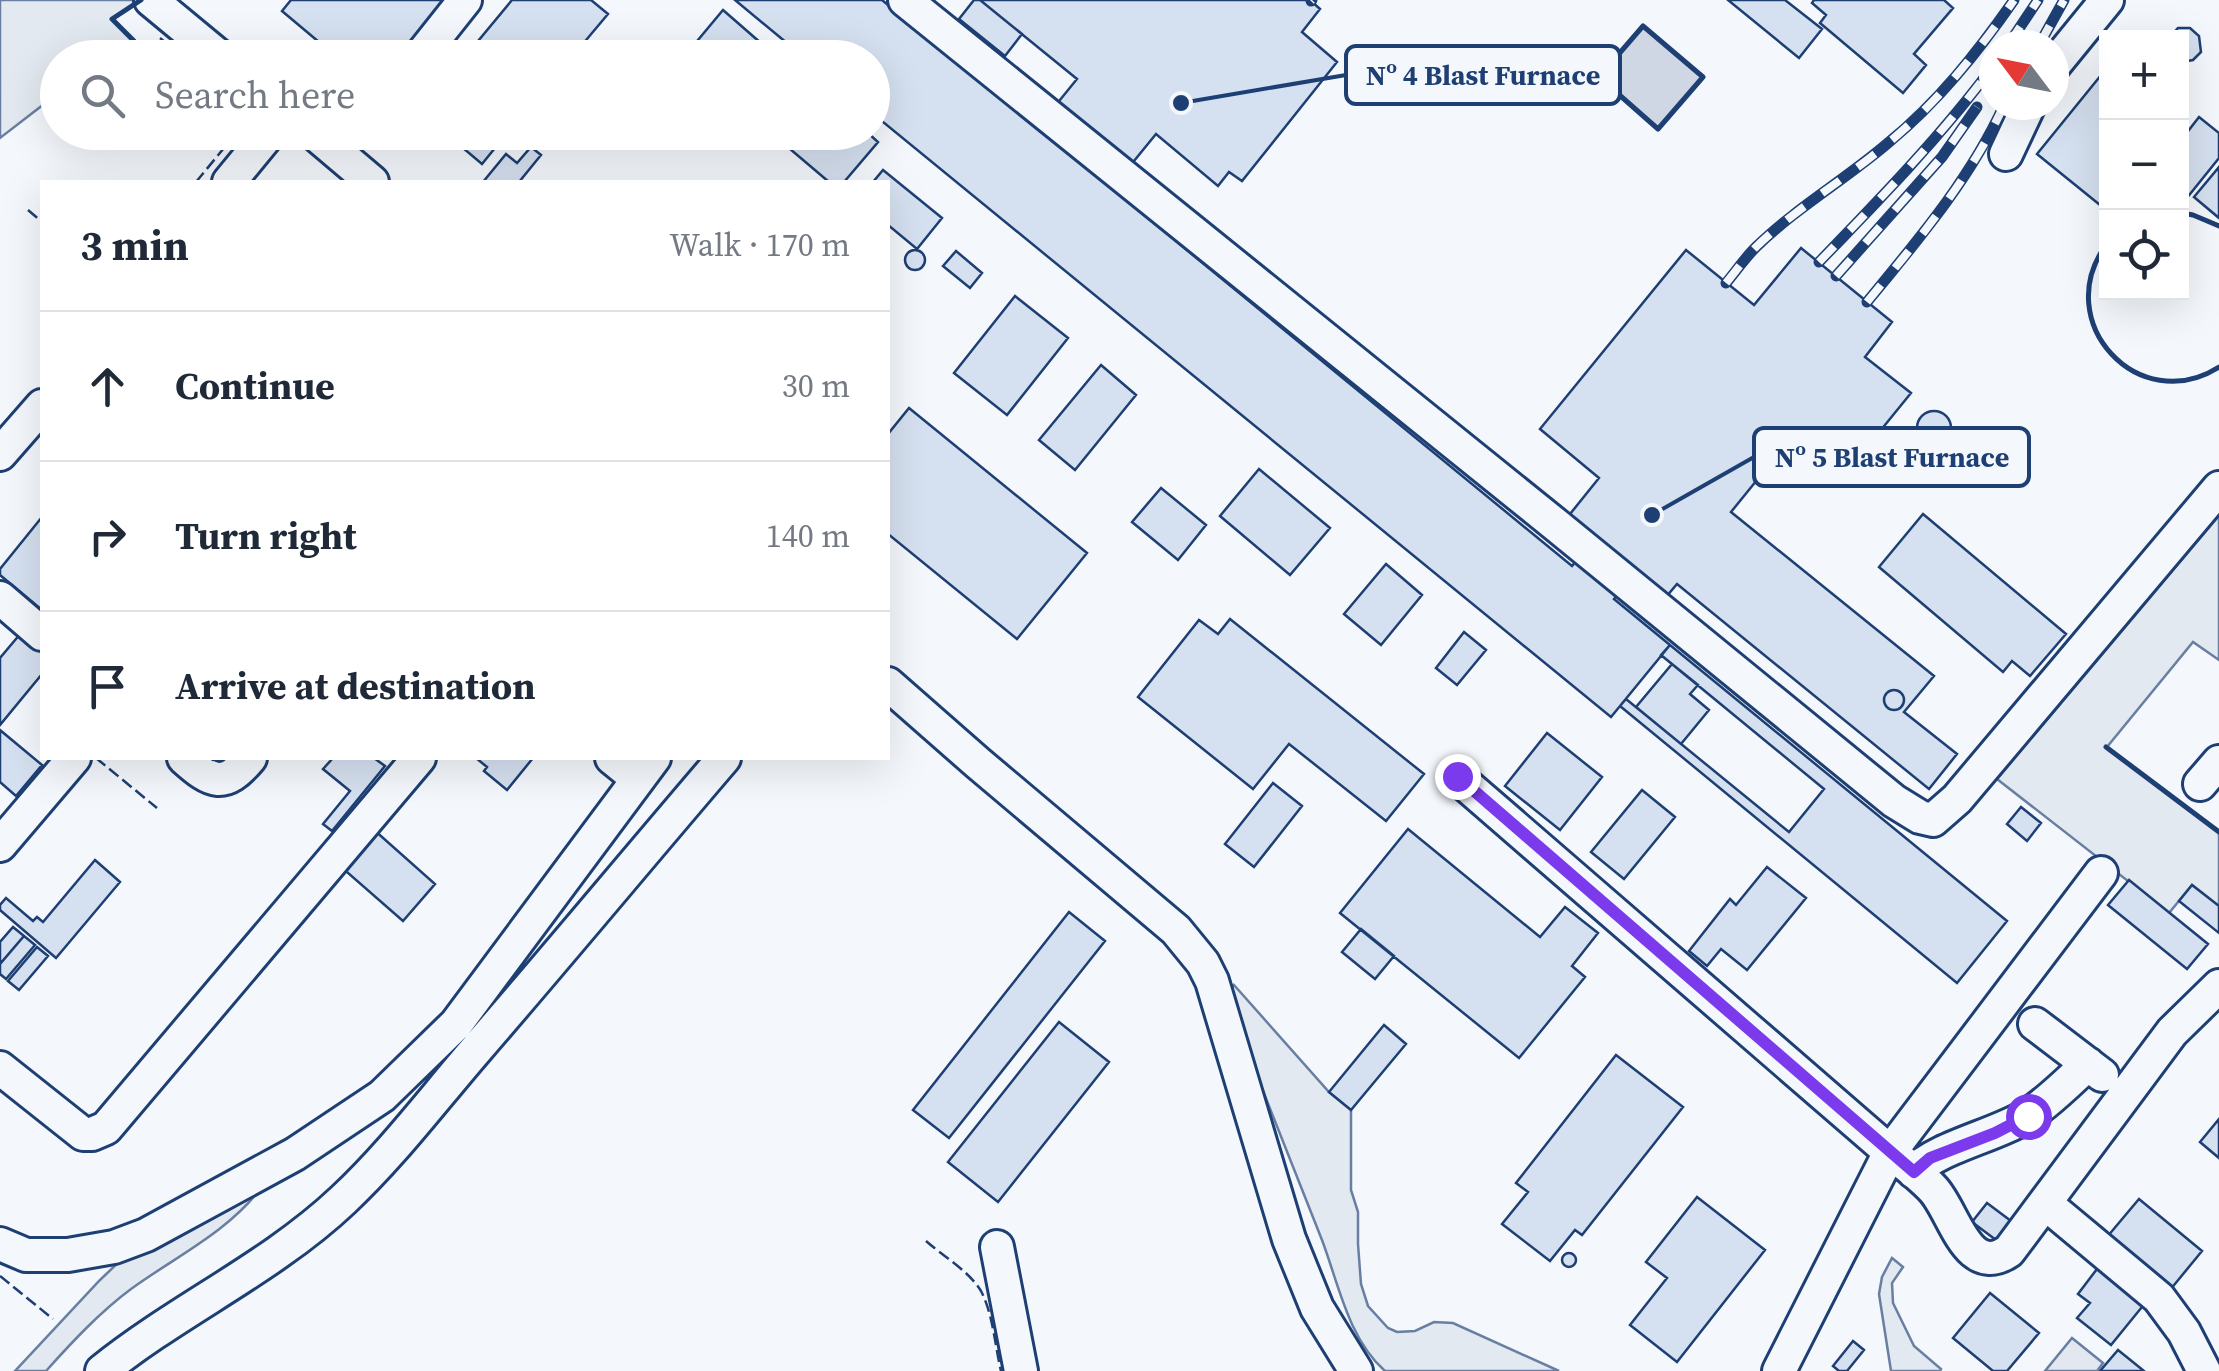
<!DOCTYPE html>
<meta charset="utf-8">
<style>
:root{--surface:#fff;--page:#f6f6f7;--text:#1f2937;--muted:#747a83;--line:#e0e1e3}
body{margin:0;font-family:"Source Serif 4",serif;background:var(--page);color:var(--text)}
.controls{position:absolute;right:30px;top:30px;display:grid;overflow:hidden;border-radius:0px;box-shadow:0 10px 40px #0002}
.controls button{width:90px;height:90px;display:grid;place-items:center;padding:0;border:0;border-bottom:2px solid var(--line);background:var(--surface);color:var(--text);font:50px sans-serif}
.compass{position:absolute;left:1979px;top:30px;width:90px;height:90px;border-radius:50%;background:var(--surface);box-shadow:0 10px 40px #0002;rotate:302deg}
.stop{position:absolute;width:30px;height:30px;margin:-22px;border:8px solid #7c3aed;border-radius:50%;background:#fff}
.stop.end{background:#7c3aed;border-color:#fff;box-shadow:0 2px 10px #0008}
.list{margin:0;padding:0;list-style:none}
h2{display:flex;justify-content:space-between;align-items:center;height:130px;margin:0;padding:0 40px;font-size:42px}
h2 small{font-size:32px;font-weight:400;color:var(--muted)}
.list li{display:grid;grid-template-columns:65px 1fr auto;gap:30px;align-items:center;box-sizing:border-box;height:150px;padding:0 40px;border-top:2px solid var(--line)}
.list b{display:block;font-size:38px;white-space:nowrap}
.list em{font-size:32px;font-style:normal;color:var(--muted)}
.icon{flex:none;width:55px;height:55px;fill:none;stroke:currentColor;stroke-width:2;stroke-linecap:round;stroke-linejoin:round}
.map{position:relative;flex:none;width:2219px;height:1371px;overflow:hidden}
.search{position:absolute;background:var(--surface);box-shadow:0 10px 40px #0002;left:40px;top:40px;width:850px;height:110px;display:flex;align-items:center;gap:25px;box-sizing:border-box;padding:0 35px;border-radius:55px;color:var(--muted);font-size:38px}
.panel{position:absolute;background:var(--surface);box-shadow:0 10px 40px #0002;left:40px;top:180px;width:850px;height:580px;border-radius:0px}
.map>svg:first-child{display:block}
.green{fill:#e3e9f0;stroke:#687fa3;stroke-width:2.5}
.parking{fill:#e3e8f0;stroke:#687fa3;stroke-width:2.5}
.water{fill:#cfd7e4;stroke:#687fa3;stroke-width:2.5}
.building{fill:#d5e0f0;stroke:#1d3f73;stroke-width:2.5}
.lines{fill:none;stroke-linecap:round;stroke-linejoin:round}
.minor-casing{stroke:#1d3f73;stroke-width:38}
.minor{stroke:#f4f7fb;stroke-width:32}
.rail-casing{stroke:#1d3f73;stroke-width:11}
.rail{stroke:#f4f7fb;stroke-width:8;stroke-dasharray:22;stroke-linecap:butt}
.fence{stroke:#1d3f73;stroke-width:2.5;stroke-dasharray:12 5;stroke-linecap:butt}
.wall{stroke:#1d3f73;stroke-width:5}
.route{stroke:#7c3aed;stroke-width:12}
.leader{fill:none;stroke:#1d3f73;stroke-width:4}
.callout-dot{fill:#1d3f73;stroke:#f4f7fb;stroke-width:4}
.callout{fill:#f4f7fb;stroke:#1d3f73;stroke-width:4}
.callout-label{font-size:28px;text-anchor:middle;font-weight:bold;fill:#1d3f73}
</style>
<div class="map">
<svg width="2219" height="1371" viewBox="0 0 2219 1371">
<rect width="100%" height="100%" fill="#f4f7fb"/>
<path class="green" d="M0,0H141L113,19L134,41L139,49L132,57L58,58L57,94L0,138Z
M2219,515V660L2193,642L2107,747L2219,832V906L2192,885L2169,913L1997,779Z
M1234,985L1329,1092L1351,1110V1190L1358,1212V1244L1361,1284L1368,1306L1388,1328L1397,1332L1415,1331L1434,1322L1453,1323L1559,1371H1385C1348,1338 1339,1285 1322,1240C1292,1163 1261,1087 1231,1010L1229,993Z
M261,1188C228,1232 175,1257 131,1289C100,1312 72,1342 46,1371H15L100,1280L124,1257Z
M1892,1258L1903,1267L1892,1283L1893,1303L1914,1346L1941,1369L1940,1371H1891L1879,1294L1882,1277Z"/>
<path class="parking" d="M2072,1338L2103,1363L2097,1371H2045Z"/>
<path class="water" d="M1643,26L1703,77L1658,129L1599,77Z"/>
<path class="building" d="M291,0H446L399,58H338L282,11Z
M512,0H591L608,14L571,58H464Z
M735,0H882L1572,566L1594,540L1635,573L1614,599L1670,645L1611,717L872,113V58H805Z
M974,0H980L1022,34L1005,56L959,19Z
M980,0H1310L1320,9L1302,32L1337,62L1242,181L1229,172L1218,186L1156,134L1112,188L1038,127L1077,79Z
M1728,0H1785L1822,29L1799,58Z
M1814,0H1944L1953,8L1914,54L1926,65L1903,93L1820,23L1826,15L1812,3Z
M723,10L778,58H683Z
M2178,28H2190L2199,36L2201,52L2193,60L2182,62V38H2169Z
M2106,69V207L2105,209L2037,154Z
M2199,117L2219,133V158L2182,204V139Z
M444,132H508L482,164Z
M770,132H867L878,142L844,182H829Z
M531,147L541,155L519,182H483L506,154L517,163Z
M2219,167V218L2194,197Z
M883,170L942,218L917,249L888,225V182H873Z
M1801,248L1892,322L1865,357L1911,393L1837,484L1787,443L1731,512L1934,676L1904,712L1957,754L1929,789L1677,584L1666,597L1566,519L1599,478L1540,429L1686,250L1754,305Z
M905 260a10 10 0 1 1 20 0a10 10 0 1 1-20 0Z
M956,251L982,273L970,288L943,266Z
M1015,296L1068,338L1007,415L954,373Z
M1101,365L1136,395L1075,470L1039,440Z
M909,408L1087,553L1017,639L888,534V434Z
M1917 428a17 17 0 1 1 34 0a17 17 0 1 1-34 0Z
M1259,469L1330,528L1290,575L1220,516Z
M1161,488L1206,525L1178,560L1132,522Z
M1923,514L2066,634L2030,676L2012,661L2003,672L1879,567Z
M42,517V610L0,575V569Z
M1386,564L1422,595L1381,645L1344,614Z
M1230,619L1424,774L1386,821L1289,744L1253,789L1138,697L1199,620L1218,634Z
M1464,632L1486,650L1457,685L1436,668Z
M21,633L42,652V674L0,725V658Z
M1670,645L2007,921L1957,983L1620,706L1626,699L1789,832L1824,789L1661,655Z
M1672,664L1698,685L1690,694L1709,710L1681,744L1636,707Z
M1884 700a10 10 0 1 1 20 0a10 10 0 1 1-20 0Z
M0,730L42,765L16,796L0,782Z
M1547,733L1602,777L1560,830L1505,786Z
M333,758H374L385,766L332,831L323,824L350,791L323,769Z
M476,758H533L507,790L484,771L487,767Z
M1273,783L1302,806L1254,867L1225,844Z
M1642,790L1675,817L1624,879L1591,852Z
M2021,807L2041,823L2027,841L2007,824Z
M373,829L435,884L403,921L340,866Z
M1408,829L1540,937L1565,907L1598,933L1572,966L1585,977L1519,1058L1340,913Z
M95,860L120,882L56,958L0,910V905L6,898L33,921L37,917L43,922Z
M1767,867L1806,898L1747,970L1721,949L1707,966L1689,951L1730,899L1736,905Z
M2129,880L2208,944L2187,969L2108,905Z
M2192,885L2219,906V933L2179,901Z
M1069,912L1105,941L949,1138L913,1110Z
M13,927L24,936L0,964V942Z
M1361,929L1394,956L1375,979L1342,952Z
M24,936L35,945L6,979L0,974V964Z
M37,947L48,956L19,990L8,981Z
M1059,1022L1109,1062L998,1202L948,1162Z
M1384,1025L1406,1044L1351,1110L1329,1092Z
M1616,1055L1683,1107L1582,1235L1575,1230L1550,1261L1502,1224L1528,1192L1516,1183Z
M2219,1119V1158L2200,1142Z
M1697,1197L1765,1250L1677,1362L1630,1325L1667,1278L1646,1262Z
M2139,1199L2202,1251L2170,1290L2107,1237Z
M1987,1203L2015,1224L2000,1243L1972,1222Z
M1562 1260a7 7 0 1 1 14 0a7 7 0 1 1-14 0Z
M2100,1265L2146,1302L2111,1345L2077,1318L2090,1303L2078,1294Z
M1990,1293L2039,1333L2007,1371H1993L1953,1338Z
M1853,1341L1864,1350L1847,1371H1839L1833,1366Z
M2118,1350L2144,1371H2100Z"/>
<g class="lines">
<defs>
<path id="minor" d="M151,0L221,58
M905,0L1556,525L1894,801L1920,817L1933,820L1957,799L2219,488
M419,58L465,0
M2054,65L2107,0
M313,132L372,182
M2006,154L2029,105
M229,182L270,132
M0,454L42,406
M0,598L42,634
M888,684L978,763L1176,930L1203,963L1212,981L1289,1239L1317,1308L1356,1371
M184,758C212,783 224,789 250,758
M612,758L638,779
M1457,777L1890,1152L1779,1371
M2200,784L2219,762
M0,845L74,758
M2101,873L1890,1152C1905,1164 1921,1176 1933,1189C1954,1211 1967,1280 2009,1251L2172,1032L2219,986
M2035,1024L2102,1075
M0,1068L83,1134H92L106,1128L419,758
M1914,1172C1935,1148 1997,1135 2027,1116C2049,1102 2068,1082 2088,1064
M2045,1203L2159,1298L2184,1332L2204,1371
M0,1244L26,1255H68L114,1247L146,1235L295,1154L382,1096L456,1024L654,758
M997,1247L1021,1371
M102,1371C179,1309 271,1268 343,1200C391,1155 431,1102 474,1052C558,955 640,856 724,758"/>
</defs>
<use href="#minor" class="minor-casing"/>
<use href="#minor" class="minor"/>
<defs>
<path id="rail" d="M1311,1L1312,0
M2008,45L2038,0
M2039,45L2064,0
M1819,262C1880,199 1942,135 1994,65
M1836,276L1942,157L1977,107
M1726,283C1736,271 1745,258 1756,247C1796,208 1846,179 1888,143C1938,102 1977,53 2014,0
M1867,302C1918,240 1971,178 2004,105"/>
</defs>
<use href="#rail" class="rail-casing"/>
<use href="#rail" class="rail"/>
<path class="fence" d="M160,38L184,58
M230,44L246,58
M196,182L233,137L234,132
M28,210L42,222
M96,758L157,808
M210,758L213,760L215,758
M926,1241C943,1256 969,1271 981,1291C993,1314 995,1346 1001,1371
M0,1276L53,1319"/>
<path class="wall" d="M1643,26L1703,77L1658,129L1599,77Z
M134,41L112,19L141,0
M2182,213L2193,215L2219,226
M2106,245C2050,322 2139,418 2219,367
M2106,747L2219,832"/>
</g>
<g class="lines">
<path class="route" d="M1457,776L1914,1172L1930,1158L1995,1133L2028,1116"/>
</g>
<path class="leader" d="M1181 103L1346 75M1652 515L1754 457"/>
<g class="callout-dot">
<circle cx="1181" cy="103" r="10"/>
<circle cx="1652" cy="515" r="10"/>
</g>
<g class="callout">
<rect x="1346" y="46" width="274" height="58" rx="10"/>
<rect x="1754" y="428" width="275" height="58" rx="10"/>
</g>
<g class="callout-label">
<text x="1483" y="85">Nº 4 Blast Furnace</text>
<text x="1892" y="467">Nº 5 Blast Furnace</text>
</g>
</svg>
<div class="controls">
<button>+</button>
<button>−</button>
<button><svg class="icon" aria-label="locate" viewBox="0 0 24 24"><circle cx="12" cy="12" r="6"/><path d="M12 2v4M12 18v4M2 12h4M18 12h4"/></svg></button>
</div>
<svg class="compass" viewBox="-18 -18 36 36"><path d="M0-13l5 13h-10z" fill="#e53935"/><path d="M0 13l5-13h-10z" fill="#747a83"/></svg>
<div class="stop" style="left:2028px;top:1116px"></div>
<div class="stop end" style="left:1457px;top:776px"></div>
<div class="search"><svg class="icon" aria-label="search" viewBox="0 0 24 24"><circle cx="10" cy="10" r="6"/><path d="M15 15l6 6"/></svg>Search here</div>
<section class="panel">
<h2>3 min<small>Walk · 170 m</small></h2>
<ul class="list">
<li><svg class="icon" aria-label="ahead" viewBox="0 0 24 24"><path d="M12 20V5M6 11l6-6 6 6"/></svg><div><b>Continue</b></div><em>30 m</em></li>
<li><svg class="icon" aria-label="right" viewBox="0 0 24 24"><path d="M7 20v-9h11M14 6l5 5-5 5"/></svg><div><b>Turn right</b></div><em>140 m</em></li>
<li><svg class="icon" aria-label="arrive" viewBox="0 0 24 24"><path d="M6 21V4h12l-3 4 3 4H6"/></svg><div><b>Arrive at destination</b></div></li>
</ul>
</section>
</div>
